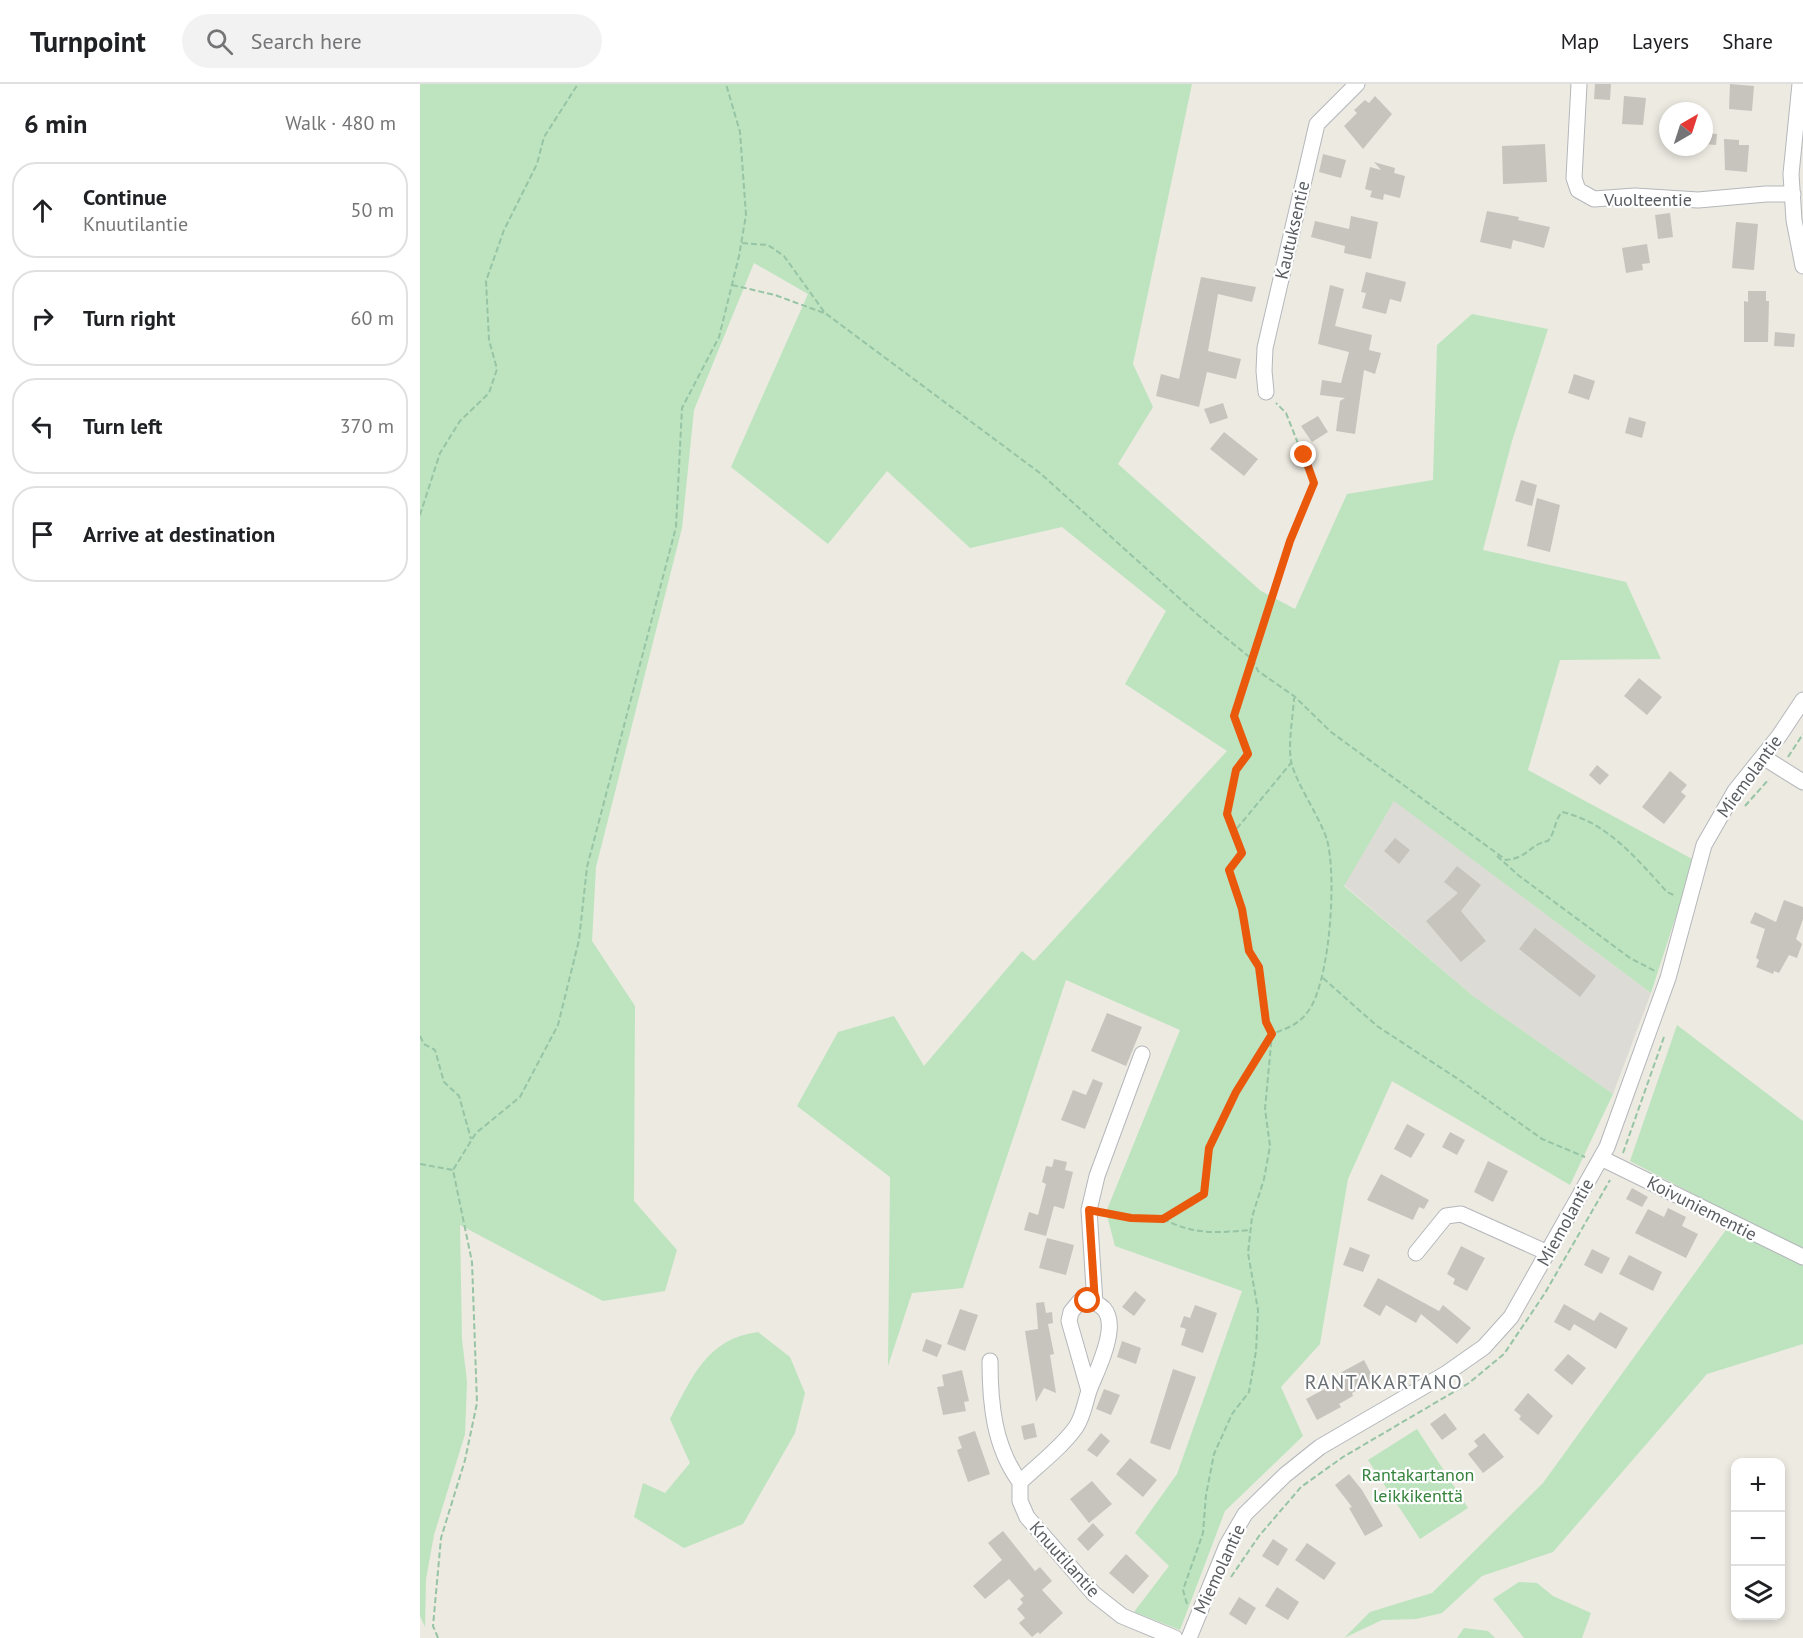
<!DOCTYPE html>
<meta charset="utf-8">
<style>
:root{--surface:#fff;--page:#f2f2f2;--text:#202124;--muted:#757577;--line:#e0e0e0}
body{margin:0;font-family:"PT Sans",sans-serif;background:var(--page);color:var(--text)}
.controls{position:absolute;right:18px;bottom:18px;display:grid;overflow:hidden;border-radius:12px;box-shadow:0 3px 9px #0003}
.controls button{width:54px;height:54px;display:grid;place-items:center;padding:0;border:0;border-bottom:2px solid var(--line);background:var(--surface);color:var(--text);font:30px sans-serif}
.compass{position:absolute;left:1239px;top:18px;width:54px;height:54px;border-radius:50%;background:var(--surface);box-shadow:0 3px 9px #0003;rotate:39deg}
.stop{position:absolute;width:18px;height:18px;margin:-14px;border:4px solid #ea580c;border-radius:50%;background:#fff}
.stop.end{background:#ea580c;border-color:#fff;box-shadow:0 2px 6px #0008}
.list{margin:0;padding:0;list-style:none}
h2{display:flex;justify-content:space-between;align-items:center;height:78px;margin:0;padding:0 24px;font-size:26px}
h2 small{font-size:20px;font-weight:400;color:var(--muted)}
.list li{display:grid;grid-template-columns:39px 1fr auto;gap:18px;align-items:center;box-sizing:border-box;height:96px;margin:0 12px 12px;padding:0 12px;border:2px solid var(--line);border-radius:24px}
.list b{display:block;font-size:22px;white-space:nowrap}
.list p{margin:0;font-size:20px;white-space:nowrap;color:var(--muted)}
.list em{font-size:20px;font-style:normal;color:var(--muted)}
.icon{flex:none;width:33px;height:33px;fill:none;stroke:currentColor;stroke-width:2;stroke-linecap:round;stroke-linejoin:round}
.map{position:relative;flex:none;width:1383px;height:1554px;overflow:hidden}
header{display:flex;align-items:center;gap:36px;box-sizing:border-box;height:84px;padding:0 30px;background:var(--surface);border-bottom:2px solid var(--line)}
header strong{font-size:28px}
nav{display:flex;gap:33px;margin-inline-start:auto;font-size:21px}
.search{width:420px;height:54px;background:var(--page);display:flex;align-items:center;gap:15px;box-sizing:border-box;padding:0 21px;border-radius:33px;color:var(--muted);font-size:22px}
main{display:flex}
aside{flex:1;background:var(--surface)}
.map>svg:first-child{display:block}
.industrial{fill:#dddbd5}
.green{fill:#bde4bf}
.building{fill:#c7c4be}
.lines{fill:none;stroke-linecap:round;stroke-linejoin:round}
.minor-casing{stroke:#b4b7bb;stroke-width:17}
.path{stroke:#97c4a5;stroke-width:2;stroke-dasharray:6 3;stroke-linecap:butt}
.minor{stroke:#fff;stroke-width:15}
.route{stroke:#ea580c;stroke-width:8}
.labels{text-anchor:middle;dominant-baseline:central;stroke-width:4.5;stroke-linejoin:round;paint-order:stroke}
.street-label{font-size:18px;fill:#595d61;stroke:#fff}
.park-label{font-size:18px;fill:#36833d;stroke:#fff}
.neighbourhood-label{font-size:20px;letter-spacing:1.5px;fill:#6a6f73;stroke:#fff}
</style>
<header>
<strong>Turnpoint</strong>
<div class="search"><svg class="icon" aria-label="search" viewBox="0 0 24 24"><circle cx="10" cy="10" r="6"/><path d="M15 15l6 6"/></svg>Search here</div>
<nav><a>Map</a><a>Layers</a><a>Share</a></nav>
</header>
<main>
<aside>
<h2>6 min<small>Walk · 480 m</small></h2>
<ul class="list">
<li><svg class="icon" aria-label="ahead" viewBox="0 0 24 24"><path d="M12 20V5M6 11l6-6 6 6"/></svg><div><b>Continue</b><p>Knuutilantie</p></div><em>50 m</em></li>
<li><svg class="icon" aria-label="right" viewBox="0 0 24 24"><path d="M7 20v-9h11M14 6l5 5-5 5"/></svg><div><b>Turn right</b></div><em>60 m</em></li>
<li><svg class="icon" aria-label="left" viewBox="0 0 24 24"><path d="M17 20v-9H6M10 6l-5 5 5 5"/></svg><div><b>Turn left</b></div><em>370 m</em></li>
<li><svg class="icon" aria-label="arrive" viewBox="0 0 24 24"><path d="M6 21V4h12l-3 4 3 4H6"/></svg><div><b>Arrive at destination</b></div></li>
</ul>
</aside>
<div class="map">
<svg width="1383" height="1554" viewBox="0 0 1383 1554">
<rect width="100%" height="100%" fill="#eceae1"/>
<path class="industrial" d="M974,716L1231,909L1193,1010L1053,912L924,801Z"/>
<path class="green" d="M0,0H772L713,280L733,323L698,380L841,507L875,525L927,410L1013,396L1017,261L1052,230L1128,245L1092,357L1063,466L1206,498L1241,575L1140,576L1108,686L1274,776L1231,909L974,717L924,802L1053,912L1193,1010L1150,1101L972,997L928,1095L900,1260L861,1303L883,1352L805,1427L760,1546L714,1528L749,1482L715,1449L757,1390L822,1207L695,1162L686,1128L760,946L646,896L543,1204L492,1209L468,1282L470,1093L377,1022L418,948L474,932L504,982L602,867L614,877L807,667L705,600L746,527L642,443L550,464L467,387L408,460L311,383L388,210L334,179L274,326L262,444L176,783L172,857L215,922L214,1117L257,1166L245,1207L183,1217L40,1141L42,1255L47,1298L45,1350L14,1451L6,1495L5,1543L0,1532Z
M1257,941L1383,1037V1260L1287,1290L1133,1468L1062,1492L1022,1529L996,1535L962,1536L924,1554L950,1528L1012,1509L1123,1399L1316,1132L1210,1077Z
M338,1248L370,1273L385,1309L375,1349L323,1440L264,1464L214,1433L223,1399L245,1409L270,1379L250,1335C272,1294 286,1255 338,1248Z
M997,1345L1048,1424L1000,1455L948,1376Z
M1099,1498L1117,1499L1133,1512L1171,1529L1162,1554H1104L1073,1515Z
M1044,1544L1068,1547L1075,1554H1037Z"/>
<path class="building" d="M1175,0H1191L1190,16L1174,15Z
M1310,0L1334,2L1332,27L1309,25Z
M955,12L972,30L943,65L924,42L937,29L934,26L945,16L949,19Z
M1204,12L1226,14L1223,41L1202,40Z
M1284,49L1297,50L1296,61L1284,60Z
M1304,55L1319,56V61H1329L1327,88L1305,86Z
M1125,60L1127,98L1083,100L1082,62Z
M903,70L926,76L921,94L899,88Z
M954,78L975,84L974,89L985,92L980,114L964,110L963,116L950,113L952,107L945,105L950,83L961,86Z
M1067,127L1099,133L1098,136L1130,143L1124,164L1093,156L1091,165L1060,158Z
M1250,129L1253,153L1238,155L1235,131Z
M931,132L958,138L951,175L924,169L925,162L891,153L895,137L929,145Z
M1316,138L1338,140L1334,186L1312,184Z
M1227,160L1230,179L1222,180L1223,186L1206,189L1202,164Z
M946,188L986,198L981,218L970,215L966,230L942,224L946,209L941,208Z
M781,193L836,203L832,218L798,210L788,267L821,275L816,295L787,288L779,323L736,312L741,290L759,295Z
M910,201L924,205L915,242L952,251L949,266L961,269L955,290L944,286L935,350L916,347L920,317L925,314L900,311L902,296L921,299L929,268L898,260Z
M1328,207H1346V217H1349L1348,258H1324V217L1328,218Z
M1355,248L1375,250L1374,263L1354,262Z
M1154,290L1175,297L1169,316L1148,309Z
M803,319L808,334L790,340L784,325Z
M898,332L908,348L892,358L881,342Z
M1209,333L1226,338L1222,354L1205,349Z
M804,348L838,375L824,392L790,365Z
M1101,396L1117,401L1112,422L1095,417Z
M1117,414L1140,421L1130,468L1107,462Z
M1219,594L1242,613L1227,631L1204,612Z
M1177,681L1189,691L1180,701L1169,691Z
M1250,687L1267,701L1261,708L1266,712L1244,740L1222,723Z
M975,754L990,766L979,780L964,767Z
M1037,782L1061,801L1041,827L1066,857L1041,878L1006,837L1038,809L1024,798Z
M1364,816L1383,823V835L1376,855L1382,860L1377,874L1369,871L1359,889L1354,887L1353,890L1336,883L1339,876L1336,874L1345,845L1330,839L1335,828L1356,838Z
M1115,844L1176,892L1160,913L1099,865Z
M687,929L722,943L706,982L671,967Z
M673,995L683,999L665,1045L641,1036L653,1006L666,1011Z
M987,1040L1005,1050L991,1074L974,1065Z
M1030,1048L1045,1056L1037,1071L1022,1063Z
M634,1075L647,1078L645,1086L653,1088L644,1125L634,1122L626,1152L604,1146L609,1128L618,1131L626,1100L622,1098L626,1082L632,1083Z
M1068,1077L1088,1087L1073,1118L1054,1108Z
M961,1090L1009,1116L1004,1125L999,1123L993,1136L947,1116Z
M1212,1104L1228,1113L1222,1123L1206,1115Z
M1248,1124L1266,1133L1262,1142L1278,1150L1266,1174L1215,1149L1228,1125L1244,1133Z
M627,1154L654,1161L646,1191L619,1184Z
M1041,1162L1065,1174L1047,1207L1033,1200L1035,1195L1027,1190Z
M930,1163L950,1171L943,1188L923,1181Z
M1172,1165L1190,1174L1182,1190L1164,1181Z
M1209,1171L1242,1188L1233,1207L1199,1190Z
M958,1194L1019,1227L1023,1221L1051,1244L1037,1260L1001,1230L996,1239L966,1221L960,1232L943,1222Z
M715,1207L726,1216L714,1232L702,1223Z
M624,1218L626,1229L632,1228L633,1239L628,1240L634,1270L630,1271L636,1309L624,1304L616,1318L605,1247L618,1245L616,1219Z
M1144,1220L1174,1237L1180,1228L1208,1244L1196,1265L1154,1240L1150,1247L1134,1238Z
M775,1221L797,1229L783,1269L761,1261L766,1245L760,1243L764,1232L770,1234Z
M540,1225L558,1231L545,1267L527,1260Z
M506,1255L522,1261L517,1273L502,1267Z
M702,1257L721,1264L716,1280L697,1273Z
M1148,1270L1166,1284L1152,1301L1134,1286Z
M944,1276L955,1297L932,1309L933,1312L919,1320L921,1323L897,1336L886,1315L923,1295L920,1289Z
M753,1285L776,1293L750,1366L730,1359Z
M542,1286L549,1317L544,1318L546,1327L523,1331L517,1303L524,1302L522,1291Z
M684,1305L700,1311L691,1331L676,1325Z
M1108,1309L1133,1332L1118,1351L1099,1335L1101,1332L1094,1326Z
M1025,1329L1037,1345L1022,1356L1010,1340Z
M614,1339L617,1353L604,1356L601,1342Z
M555,1347L570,1390L548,1398L537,1366L542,1364L538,1353Z
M681,1349L690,1357L677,1373L667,1366Z
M1064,1349L1084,1373L1063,1389L1048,1370L1058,1362L1054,1357Z
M710,1374L737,1396L723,1413L696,1390Z
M929,1390L942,1406L963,1442L945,1452L929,1424L932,1423L915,1401Z
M672,1397L692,1420L669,1439L650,1415Z
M673,1439L684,1451L668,1467L657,1455Z
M583,1447L615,1487L620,1483L632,1497L622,1506L643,1529L620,1550L618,1548L612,1553L599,1539L605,1534L597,1525L603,1519L600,1515L604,1512L589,1495L565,1515L553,1502L582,1476L568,1459Z
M853,1455L868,1465L858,1482L842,1472Z
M887,1459L916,1479L904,1496L875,1476Z
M706,1470L729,1492L713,1510L689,1489Z
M857,1503L879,1518L868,1536L845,1522Z
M819,1513L836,1524L826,1541L809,1530Z"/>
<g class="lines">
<defs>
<path id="minor" d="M1159,0L1154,94L1158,106L1174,115L1215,112L1278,116L1346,110H1373
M1380,0L1371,90L1374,136L1383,182
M846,308L844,287L845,264L897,40L937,0
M1343,673L1383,698
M1181,1074L1383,1173
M996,1169L1026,1132L1041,1130L1128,1169
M675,1219L669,1126L677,1092L722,970
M570,1277C570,1320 574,1363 600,1398
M669,1307L649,1237L651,1228L660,1217C713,1216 680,1279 670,1304C665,1317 664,1331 656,1343C642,1363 618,1381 600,1398V1417L607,1433L674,1510L702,1532L755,1554
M769,1554L807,1461L825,1430L865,1391L900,1363L1027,1289L1064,1263L1091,1233L1187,1063L1248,894L1284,761L1315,707L1359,652L1383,616"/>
</defs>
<use href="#minor" class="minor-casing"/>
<path class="path" d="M322,159L348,161L364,172L405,229L620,389L778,531L833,576L838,587L874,612L911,648L1086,776C1108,774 1110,760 1128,757C1136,747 1134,737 1142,728C1187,738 1217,775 1247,808L1256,812
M312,201L355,211L404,229
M0,431L20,369L40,337L69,309L77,285L69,256L66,197L84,146L117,80L124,53L158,0
M1368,673L1383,650
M1325,722L1349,695
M814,748L807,731L816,686L828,670L814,632L870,457L894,400L866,329L856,319
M1077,772L1098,791L1210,874L1235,887
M903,894L957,942L1041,997L1122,1055L1165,1073
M0,952L4,960L15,966L24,998L39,1012L51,1055
M1203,1069L1244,953
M0,1080L33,1086
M684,1129L711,1134L743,1135L784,1110L789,1063L816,1008L852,950L846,938L839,883L829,867L822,825L809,786L822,769L814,748L871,679
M743,1135C775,1151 796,1149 830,1146
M811,1493L839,1452L881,1403L923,1373L1049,1299L1084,1270L1125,1209L1190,1096
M767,1520L763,1506L783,1449L786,1411L794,1370L812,1330L829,1308L836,1267L838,1226L828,1169L832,1133L844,1095L850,1062L845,1025L852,950C867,944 879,941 889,926C910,896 917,792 907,756C900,733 875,698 871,677C868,658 873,633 874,614
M18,1554L13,1542L21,1454L45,1376L57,1319L52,1178L33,1086L56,1049L100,1013L138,941L159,856L167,783L256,443L262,324L299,253L319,172L326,131L320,48L306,0"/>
<use href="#minor" class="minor"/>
</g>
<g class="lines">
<path class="route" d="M668,1217L675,1219L669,1126L711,1134L743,1135L784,1110L789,1064L816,1008L852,950L846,938L839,883L829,867L822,825L809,786L822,769L807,730L816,686L828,670L814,632L870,457L894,399L884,371"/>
</g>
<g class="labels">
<g class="street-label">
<text x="1228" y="115">Vuolteentie</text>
<text transform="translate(872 146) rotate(-77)">Kautuksentie</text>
<text transform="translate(1329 692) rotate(-54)">Miemolantie</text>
<text transform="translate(1282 1124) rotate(27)">Koivuniementie</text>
<text transform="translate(1145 1138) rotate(-61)">Miemolantie</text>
<text transform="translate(645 1475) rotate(48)">Knuutilantie</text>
<text transform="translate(799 1485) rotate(-65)">Miemolantie</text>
</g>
<g class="park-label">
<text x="998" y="1390">Rantakartanon<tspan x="998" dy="21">leikkikenttä</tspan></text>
</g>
<g class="neighbourhood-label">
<text x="964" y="1298">RANTAKARTANO</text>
</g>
</g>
</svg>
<div class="controls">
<button>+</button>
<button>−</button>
<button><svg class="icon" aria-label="layers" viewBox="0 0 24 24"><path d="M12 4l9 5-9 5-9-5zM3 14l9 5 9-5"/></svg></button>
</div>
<svg class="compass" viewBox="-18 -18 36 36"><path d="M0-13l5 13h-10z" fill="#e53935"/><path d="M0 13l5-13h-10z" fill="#757577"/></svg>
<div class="stop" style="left:668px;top:1217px"></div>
<div class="stop end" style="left:884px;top:371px"></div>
</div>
</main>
